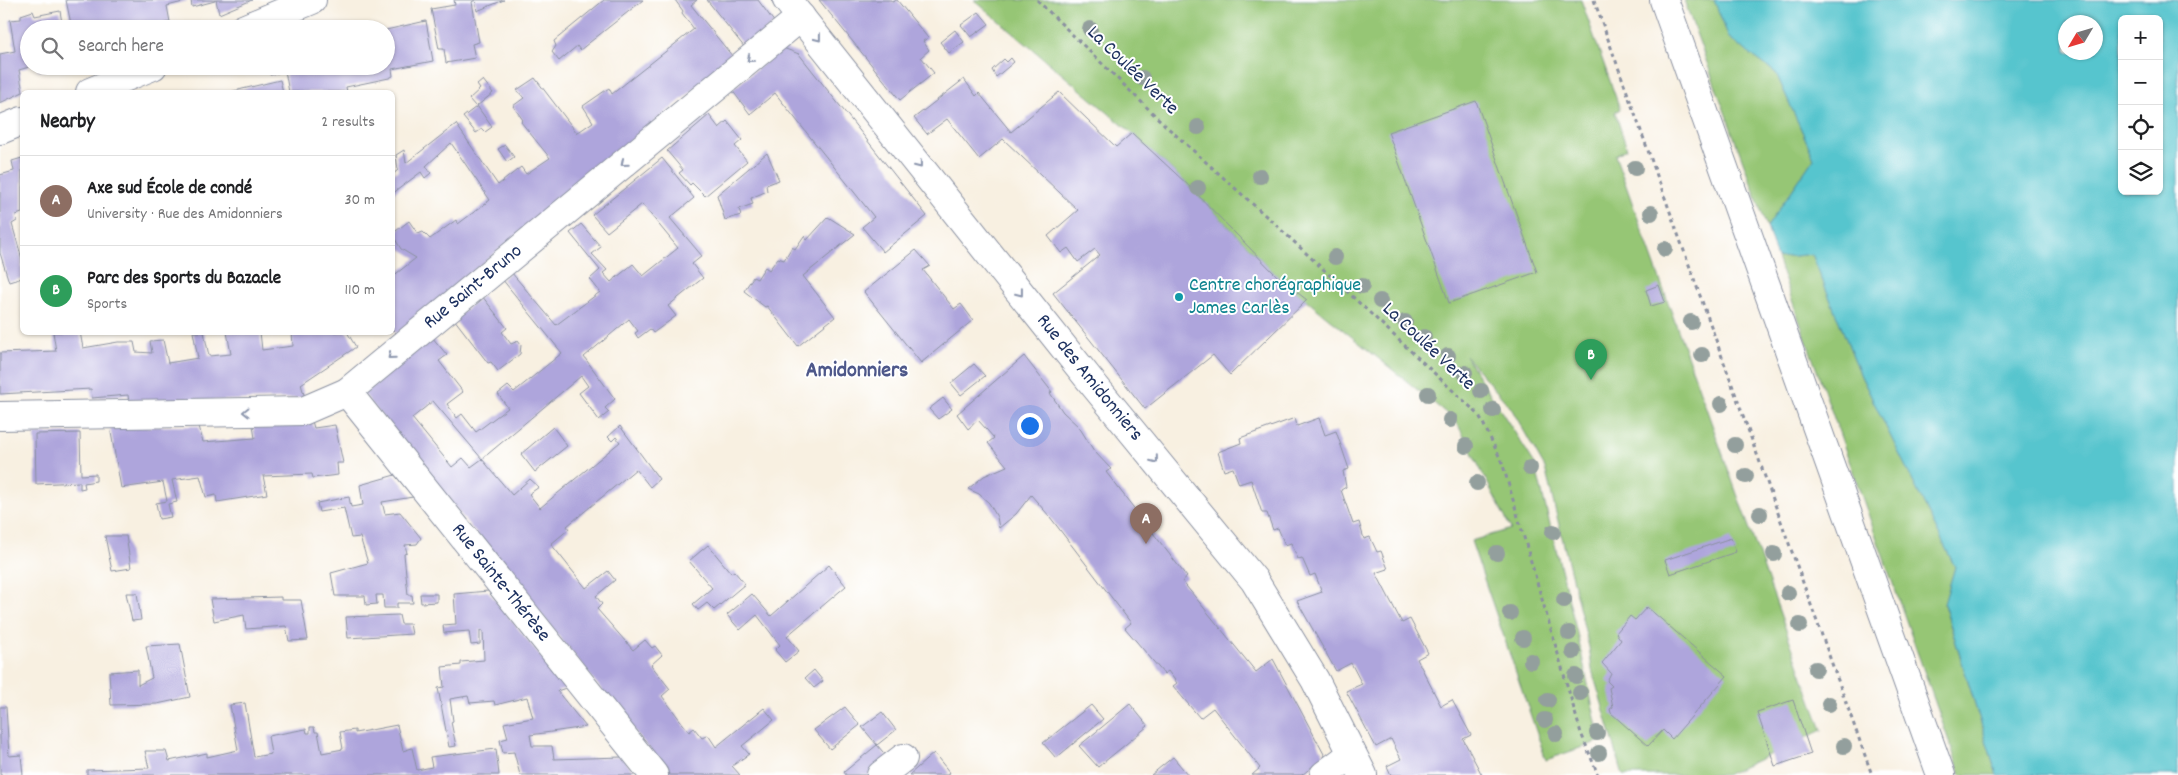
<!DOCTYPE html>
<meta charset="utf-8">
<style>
:root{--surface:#fff;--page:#f2f2f2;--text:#202124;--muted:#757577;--line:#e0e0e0;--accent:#ea580c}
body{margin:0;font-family:Dekko,sans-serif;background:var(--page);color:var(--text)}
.controls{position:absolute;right:15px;top:15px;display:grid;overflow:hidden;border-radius:8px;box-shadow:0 1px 4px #0004}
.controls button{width:45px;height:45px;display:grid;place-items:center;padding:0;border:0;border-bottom:1px solid var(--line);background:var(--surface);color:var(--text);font:25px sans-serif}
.compass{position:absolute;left:2058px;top:15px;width:45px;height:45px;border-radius:50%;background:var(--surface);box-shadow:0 1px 4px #0004;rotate:232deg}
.you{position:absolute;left:1029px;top:425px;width:18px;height:18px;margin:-12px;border:4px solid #fff;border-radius:50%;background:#1a73e8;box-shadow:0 0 0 8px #1a73e833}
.badge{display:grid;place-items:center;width:32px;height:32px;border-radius:50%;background:var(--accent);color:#fff;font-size:16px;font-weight:700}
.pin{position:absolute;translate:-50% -41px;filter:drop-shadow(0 1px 2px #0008)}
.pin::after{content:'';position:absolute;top:26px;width:18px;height:15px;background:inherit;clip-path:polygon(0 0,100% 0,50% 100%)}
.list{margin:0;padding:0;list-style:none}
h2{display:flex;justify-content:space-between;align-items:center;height:65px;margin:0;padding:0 20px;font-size:21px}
h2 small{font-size:16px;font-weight:400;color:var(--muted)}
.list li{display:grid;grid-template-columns:32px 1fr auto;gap:15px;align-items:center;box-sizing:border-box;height:90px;padding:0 20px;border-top:1px solid var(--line)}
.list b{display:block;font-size:19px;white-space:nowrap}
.list p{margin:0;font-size:16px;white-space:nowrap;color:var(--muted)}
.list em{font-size:16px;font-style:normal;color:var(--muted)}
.icon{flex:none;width:28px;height:28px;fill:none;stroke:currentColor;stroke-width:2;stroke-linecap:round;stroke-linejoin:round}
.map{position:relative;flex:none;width:2178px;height:775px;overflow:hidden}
.search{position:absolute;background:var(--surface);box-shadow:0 1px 4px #0004;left:20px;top:20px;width:375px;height:55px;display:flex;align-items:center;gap:12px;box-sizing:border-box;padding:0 18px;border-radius:28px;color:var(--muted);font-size:19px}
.panel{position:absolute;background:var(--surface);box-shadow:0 1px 4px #0004;left:20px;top:90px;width:375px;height:245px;border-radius:8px}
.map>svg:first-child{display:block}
.green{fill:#96c675;stroke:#587a6a}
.water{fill:#57c5ce;stroke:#397a96;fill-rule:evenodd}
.building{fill:#aea5dc}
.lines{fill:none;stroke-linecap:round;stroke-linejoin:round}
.minor-casing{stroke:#8a90a0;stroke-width:30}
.path{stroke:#8a90a0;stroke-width:3;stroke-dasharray:4 4;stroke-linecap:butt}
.minor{stroke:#fff;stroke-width:28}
.tree{fill:#939f9d}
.oneway{stroke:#8d97ae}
.culture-dot{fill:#0f9aa8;stroke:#fff;stroke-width:2}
.labels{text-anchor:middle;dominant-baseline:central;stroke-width:4;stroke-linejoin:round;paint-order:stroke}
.street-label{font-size:20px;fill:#1b2f5e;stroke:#fff}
.culture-label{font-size:20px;fill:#0d838f;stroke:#fff;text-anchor:start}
.quarter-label{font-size:22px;font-weight:bold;fill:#4e588a;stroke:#fff}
</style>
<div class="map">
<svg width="2178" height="775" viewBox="0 0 2178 775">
<rect width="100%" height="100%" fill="#fff"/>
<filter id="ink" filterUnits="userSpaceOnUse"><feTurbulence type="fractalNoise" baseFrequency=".02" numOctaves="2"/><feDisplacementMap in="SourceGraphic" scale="10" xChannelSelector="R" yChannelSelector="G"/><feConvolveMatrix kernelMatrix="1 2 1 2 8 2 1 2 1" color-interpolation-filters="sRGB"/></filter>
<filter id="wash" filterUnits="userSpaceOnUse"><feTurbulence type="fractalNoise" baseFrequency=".0096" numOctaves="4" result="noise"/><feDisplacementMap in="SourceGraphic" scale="20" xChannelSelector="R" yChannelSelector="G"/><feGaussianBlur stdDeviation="1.12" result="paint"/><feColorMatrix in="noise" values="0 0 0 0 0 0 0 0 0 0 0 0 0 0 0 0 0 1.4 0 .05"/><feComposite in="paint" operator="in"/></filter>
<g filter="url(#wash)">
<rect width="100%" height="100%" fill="#f8f0e1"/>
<path class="green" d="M974,0H1581L1620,109L1615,112L1627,149L1615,155L1822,730L1726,775H1623L1592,670L1589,647L1545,468L1511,408L1465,355L1535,464L1577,633L1600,741L1546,760L1471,541L1511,529L1456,421L1280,279L1188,185L1132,133Z
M1684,0H1714L1729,38L1776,73L1814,158L1767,227Z
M1812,254L1861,376L1955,567L1944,605L1997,775H1961L1777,258Z"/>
<path class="water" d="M1714,0H2178V775H1997L1944,604L1955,567L1861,376L1812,254L1777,258L1767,227L1814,158L1776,73L1729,38ZM2122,19H2159V191H2122ZM2066,22H2096V52H2066Z"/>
<g id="blocks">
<path class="building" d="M66,0H187V1L167,6L170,22L139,29H72Z
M191,0H215V1L192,7Z
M216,0H252L219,14Z
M454,0H504L477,11L475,0L472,2L479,42L472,44L475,58L446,63L444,49H439L431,9L455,5Z
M604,0H643L580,50L577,46L559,61L552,52L556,46L554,41Z
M675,0H697L691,5L733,57L397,334L392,329V277L416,258L401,249L392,234L409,221L418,234L423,232L430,239L456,220L458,224L490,200L451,143L426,166L431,173L425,178L421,172L392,194V175L398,170L396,155L404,150L406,163L456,124L498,185L521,167L526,174L550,158L521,122L523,120L513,106L524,98L517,90L535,78L577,133L593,122L583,106L609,88L612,94L694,29L682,13L683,11Z
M707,0H758L775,23L745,48Z
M819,0H891L892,2L897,0L928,38L923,41L929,50L921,57L934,73L900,100Z
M33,11L35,16L60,11L63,29H29V67L19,70L23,92L0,103V54L15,51L10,20L21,19V15Z
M979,12L989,24L971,37L961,25Z
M426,21L433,61L392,69L393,76L389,78L346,87L347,92H289L285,71L270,75L268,66H386V30Z
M955,30L964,42L949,53L940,42Z
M783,48L799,54L927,216L883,252L862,227L874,217L775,93L750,114L732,90Z
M1011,58L1014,62L996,77L992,70L1004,59L1007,62Z
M37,66H60L61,68L38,71Z
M964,79L976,96L979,93L1011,132L1059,92L1116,147L1132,133L1188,185L1280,279L1307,300L1230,375L1213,355L1145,409L1053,293L1100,255L1095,249L1078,262L1068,248L1061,253L1048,236L1078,210L1003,139L979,159L947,119L927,134L914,118Z
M280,80L283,92H230Z
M483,80L493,93L477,106L492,127L485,132L482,129L476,133L463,117L476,107L469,99L480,89L477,85Z
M1476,101L1537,272L1449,303L1388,132Z
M709,115L719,128L727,121L742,140L735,146L747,161L705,196L692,183L690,185L679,173L683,170L667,151Z
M505,145L514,157L507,162L498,149Z
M767,153L779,180L766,185L767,191L751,198L753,204L739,209L741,215L725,220L717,195Z
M22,158V213L16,215L17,221L12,224L22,259V278L9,282L0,253V175L14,171L12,161Z
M662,158L694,198L670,218L702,256L692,264L703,278L668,306L676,316L653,333L650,329L638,338L635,333L638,331L629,319L584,357L615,399L605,408L609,412L599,420L579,393L588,386L581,376L482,459L433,401L412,418L452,467L463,458L471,467L482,459L512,495L530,479L539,487L529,494L540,508L620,442L616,437L612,441L608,437L620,426L659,479L650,487L636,469L567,526L569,529L551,544L586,588L608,571L615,580L596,596L602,604L597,609L633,650L645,640L652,648L655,646L662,655L651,665L670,689L662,696L689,732L694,728L702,738L708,735L716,747L764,708L774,720L742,746L749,754L732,766L740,775H670L364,394L432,337L447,355L439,361L463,392L447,404L457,418L462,414L476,432L508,408L498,394L508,386L514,392L562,353L502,279L511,272L556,325L600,292L590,279L600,270L570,233L581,224L601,247L592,254L607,270L603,273L611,282L633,264L643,276L678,248L642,204L607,232L592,215Z
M828,217L855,234L803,276L835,317L798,346L767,306L765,307L744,291L753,277L757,279L765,267L769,270L778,258L784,260L792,247L795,249L804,236L807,240Z
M916,250L930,266L923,270L954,309L961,304L973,320L921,363L864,292Z
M1659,285L1665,302L1651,306L1646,290Z
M482,296L507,328L502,332L511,344L518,341L521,345L520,354L498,371L491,362L488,363L454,319Z
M53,332H80L83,348L118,342H134L136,352L152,353L150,341L163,340L168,363L198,358L193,332H204L209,356L231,354L227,332H260L262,350L293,346L292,332H347L356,347L301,384L305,398L129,403L128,395L92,398L91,389L0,394V353L56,351Z
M1024,356L1052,392L1050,393L1063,412L1079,427L1094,451L1111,469L1106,472L1187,577L1182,581L1256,672L1273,659L1325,756L1302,775H1252L1260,768L1213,708L1200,718L1173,686L1177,683L1168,671L1164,674L1125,628L1131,623L1050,517L1031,495L1016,514L999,528L997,517L989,503L979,494L968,489L984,476L1007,466L988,443L994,438L978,420L968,429L957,414Z
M974,364L985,376L961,395L951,383Z
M943,398L952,409L938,419L929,409Z
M1295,418L1297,426L1319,418L1325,435L1336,431L1349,469L1343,471L1346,487L1341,490L1353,524L1359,522L1364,539L1370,537L1377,552L1381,551L1388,569L1376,573L1402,623L1410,619L1428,653L1417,659L1441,706L1452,700L1471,735L1463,739L1482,775H1391L1387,766L1401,759L1391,739L1376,747L1346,691L1362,684L1351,663L1336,671L1297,601L1322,592L1315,574L1310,576L1302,558L1298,559L1291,543L1285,545L1278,528L1273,530L1267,513H1262L1251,480L1239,484L1233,468L1224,471L1218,452L1241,443L1240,438Z
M312,421L314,428L335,425L343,463H337L338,475L313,478L312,474L263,476L267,494L217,502L216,495L206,497L200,476L172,480L177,502L168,504L171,517L159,519L156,503L167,501L163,482L121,488L110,427L199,426L203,442L255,438L253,426Z
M553,427L567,446L535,472L521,454Z
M80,433L81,475L96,474V481L84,483L85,488L80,489V482L36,484L35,434Z
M395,475L413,497L382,502L385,514L400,512L421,538L417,544L405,545L407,553L404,554L408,595H412L413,603H397V608H384L383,595H376L377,604L366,605L365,596H335L331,573L368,563L360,537L351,538L344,508L319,512L317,503L349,497L351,507L363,505L360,485Z
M105,536H126L131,568L112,571Z
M1731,538L1736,552L1670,574L1665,560Z
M708,545L731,573L734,571L745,584L714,610L707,603L698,610L693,604L712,588L689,561Z
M829,565L846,586L787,636L799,651L785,662L775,650L780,645L757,615L740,630L727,615L752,594L771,616Z
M488,591L566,688L557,691L586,727L530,735L532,746H552L554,759L622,757L636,775H520L514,752L503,753L500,740L508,738L504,723L533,718L527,697L495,705L494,701L470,703L468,696L450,699L453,721L451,722L456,746L449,747L438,688L444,687L442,667L461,665V662L484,660L483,631L480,630V644L471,645L469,631L444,633L443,625L456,624L454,594Z
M126,593H137L141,620L132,621Z
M420,594H437V602L421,603Z
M281,597V600H301L308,640L289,641L286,626L246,629L244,615L214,621L210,599Z
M1647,607L1727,676L1672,739L1663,730L1648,746L1611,713L1610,709L1613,707L1609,688L1612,686L1607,681L1611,673L1602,663L1621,640L1616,633L1630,616L1635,620Z
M399,615L401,624H410L412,634L348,638L346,617Z
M180,644L190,697L157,704L111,705L109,672L138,670V685L152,678L146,646Z
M814,670L823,681L814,688L805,678Z
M1793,700L1811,754L1775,766L1757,712Z
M245,703L254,757L271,754L268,736L306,729L307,733H310V727H314L315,732H318L322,753L343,749L340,732L355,730V733L397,725L403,751L412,748L417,770L432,767L430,757L496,749L499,775H87V770L149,768L145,751H166L169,761L207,753V757L238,750L230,705Z
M1130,704L1148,726L1098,767L1079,746Z
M1091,705L1103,719L1056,758L1043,743Z
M0,707H6L9,756L21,755L23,775H0Z
M845,707L860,725L830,749L814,730Z
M882,712L896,730L877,745L862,727Z
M877,745L889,759L869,775H846L844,772Z
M934,753L950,773L947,775H909Z
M1173,757L1188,775H1151Z"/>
</g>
</g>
<g filter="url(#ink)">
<use href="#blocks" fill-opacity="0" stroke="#8a90a0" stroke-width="1"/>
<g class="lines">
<defs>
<g id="minor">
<path id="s1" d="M787,0L1089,379L1254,580L1315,680L1363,775"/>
<path d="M1664,0L1941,775"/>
<path d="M243,29L312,0"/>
<path d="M90,92L153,66"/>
<path d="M0,130L22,121"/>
<path id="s2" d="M347,392L654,775"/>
<path id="s3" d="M0,416L303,411L347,392L801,17"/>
<path d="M881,775L903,758"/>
<path d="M1324,775L1352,754"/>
</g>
</defs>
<use href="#minor" class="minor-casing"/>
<path class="path" d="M1037,0L1167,127L1276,225L1479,415L1502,462L1581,733L1598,775
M1594,0L1872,775"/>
<use href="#minor" class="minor"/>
</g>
<g class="tree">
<circle cx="1090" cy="29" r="8"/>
<circle cx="1142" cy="78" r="8"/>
<circle cx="1198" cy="127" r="8"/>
<circle cx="1635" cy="168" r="8"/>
<circle cx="1260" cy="176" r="8"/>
<circle cx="1198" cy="188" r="8"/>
<circle cx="1651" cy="213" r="8"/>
<circle cx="1665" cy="249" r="8"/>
<circle cx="1335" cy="257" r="8"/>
<circle cx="1362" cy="286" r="8"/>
<circle cx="1380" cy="301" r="8"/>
<circle cx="1405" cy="322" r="8"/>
<circle cx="1691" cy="322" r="8"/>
<circle cx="1424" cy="337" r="8"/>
<circle cx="1702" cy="355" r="8"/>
<circle cx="1448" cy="356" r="8"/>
<circle cx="1465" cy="373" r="8"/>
<circle cx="1481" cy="391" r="8"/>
<circle cx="1428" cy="394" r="8"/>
<circle cx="1721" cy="404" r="8"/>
<circle cx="1493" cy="410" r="8"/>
<circle cx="1450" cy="420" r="8"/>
<circle cx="1735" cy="445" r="8"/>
<circle cx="1466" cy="446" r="8"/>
<circle cx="1530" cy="468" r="8"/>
<circle cx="1746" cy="476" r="8"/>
<circle cx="1477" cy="483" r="8"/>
<circle cx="1760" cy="514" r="8"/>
<circle cx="1553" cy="532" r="8"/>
<circle cx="1497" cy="553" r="8"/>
<circle cx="1774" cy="554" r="8"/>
<circle cx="1788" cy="593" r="8"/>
<circle cx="1564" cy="600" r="8"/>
<circle cx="1510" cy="613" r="8"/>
<circle cx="1800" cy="625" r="8"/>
<circle cx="1569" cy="633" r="8"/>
<circle cx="1523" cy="638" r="8"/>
<circle cx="1573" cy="652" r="8"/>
<circle cx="1531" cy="661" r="8"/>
<circle cx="1816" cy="669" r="8"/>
<circle cx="1576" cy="676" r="8"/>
<circle cx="1580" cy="693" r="8"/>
<circle cx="1548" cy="700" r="8"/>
<circle cx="1829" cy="704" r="8"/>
<circle cx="1545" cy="720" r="8"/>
<circle cx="1597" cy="733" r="8"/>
<circle cx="1556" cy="734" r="8"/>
<circle cx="1844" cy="746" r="8"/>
<circle cx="1599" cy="753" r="8"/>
</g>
<defs><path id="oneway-chevron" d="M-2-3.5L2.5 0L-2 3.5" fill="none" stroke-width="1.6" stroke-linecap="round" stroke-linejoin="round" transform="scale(1.25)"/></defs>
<g class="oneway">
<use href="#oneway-chevron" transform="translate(818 38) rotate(52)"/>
<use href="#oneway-chevron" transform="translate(750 59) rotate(140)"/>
<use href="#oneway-chevron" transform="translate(624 163) rotate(140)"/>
<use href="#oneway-chevron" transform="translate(919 165) rotate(52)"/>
<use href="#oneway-chevron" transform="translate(1020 293) rotate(52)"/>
<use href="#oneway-chevron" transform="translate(391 356) rotate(140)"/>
<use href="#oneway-chevron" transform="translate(246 412) rotate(179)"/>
<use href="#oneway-chevron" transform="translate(1155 460) rotate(51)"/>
</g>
</g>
<circle class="culture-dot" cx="1179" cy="297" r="5"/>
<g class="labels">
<g class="street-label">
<text transform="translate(1132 71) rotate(44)">La Coulée Verte</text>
<text stroke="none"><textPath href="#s3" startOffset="515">Rue Saint-Bruno</textPath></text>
<text transform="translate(1428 347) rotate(43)">La Coulée Verte</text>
<text stroke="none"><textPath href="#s1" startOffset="484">Rue des Amidonniers</textPath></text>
<text stroke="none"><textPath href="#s2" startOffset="245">Rue Sainte-Thérèse</textPath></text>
</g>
<g class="culture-label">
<text x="1189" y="286">Centre chorégraphique<tspan x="1189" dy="23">James Carlès</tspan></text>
</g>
<g class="quarter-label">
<text x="857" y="371">Amidonniers</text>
</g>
</g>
</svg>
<div class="controls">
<button>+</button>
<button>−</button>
<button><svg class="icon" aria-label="locate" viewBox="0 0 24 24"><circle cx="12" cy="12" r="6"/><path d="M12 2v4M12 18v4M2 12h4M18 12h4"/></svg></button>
<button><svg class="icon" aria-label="layers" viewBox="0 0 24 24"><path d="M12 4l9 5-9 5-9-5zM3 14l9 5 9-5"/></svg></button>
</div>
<svg class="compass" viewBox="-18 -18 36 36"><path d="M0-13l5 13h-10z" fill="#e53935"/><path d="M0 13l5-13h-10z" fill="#757577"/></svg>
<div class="you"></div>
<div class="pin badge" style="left:1146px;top:544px;background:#8d6e63">A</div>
<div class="pin badge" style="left:1591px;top:380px;background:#2e9e5b">B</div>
<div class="search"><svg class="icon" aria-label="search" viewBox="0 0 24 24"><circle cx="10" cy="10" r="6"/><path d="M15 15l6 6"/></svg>Search here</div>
<section class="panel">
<h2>Nearby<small>2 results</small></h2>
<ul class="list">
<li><span class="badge" style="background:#8d6e63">A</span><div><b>Axe sud École de condé</b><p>University · Rue des Amidonniers</p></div><em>30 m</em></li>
<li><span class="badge" style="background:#2e9e5b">B</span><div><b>Parc des Sports du Bazacle</b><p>Sports</p></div><em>110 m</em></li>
</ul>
</section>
</div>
